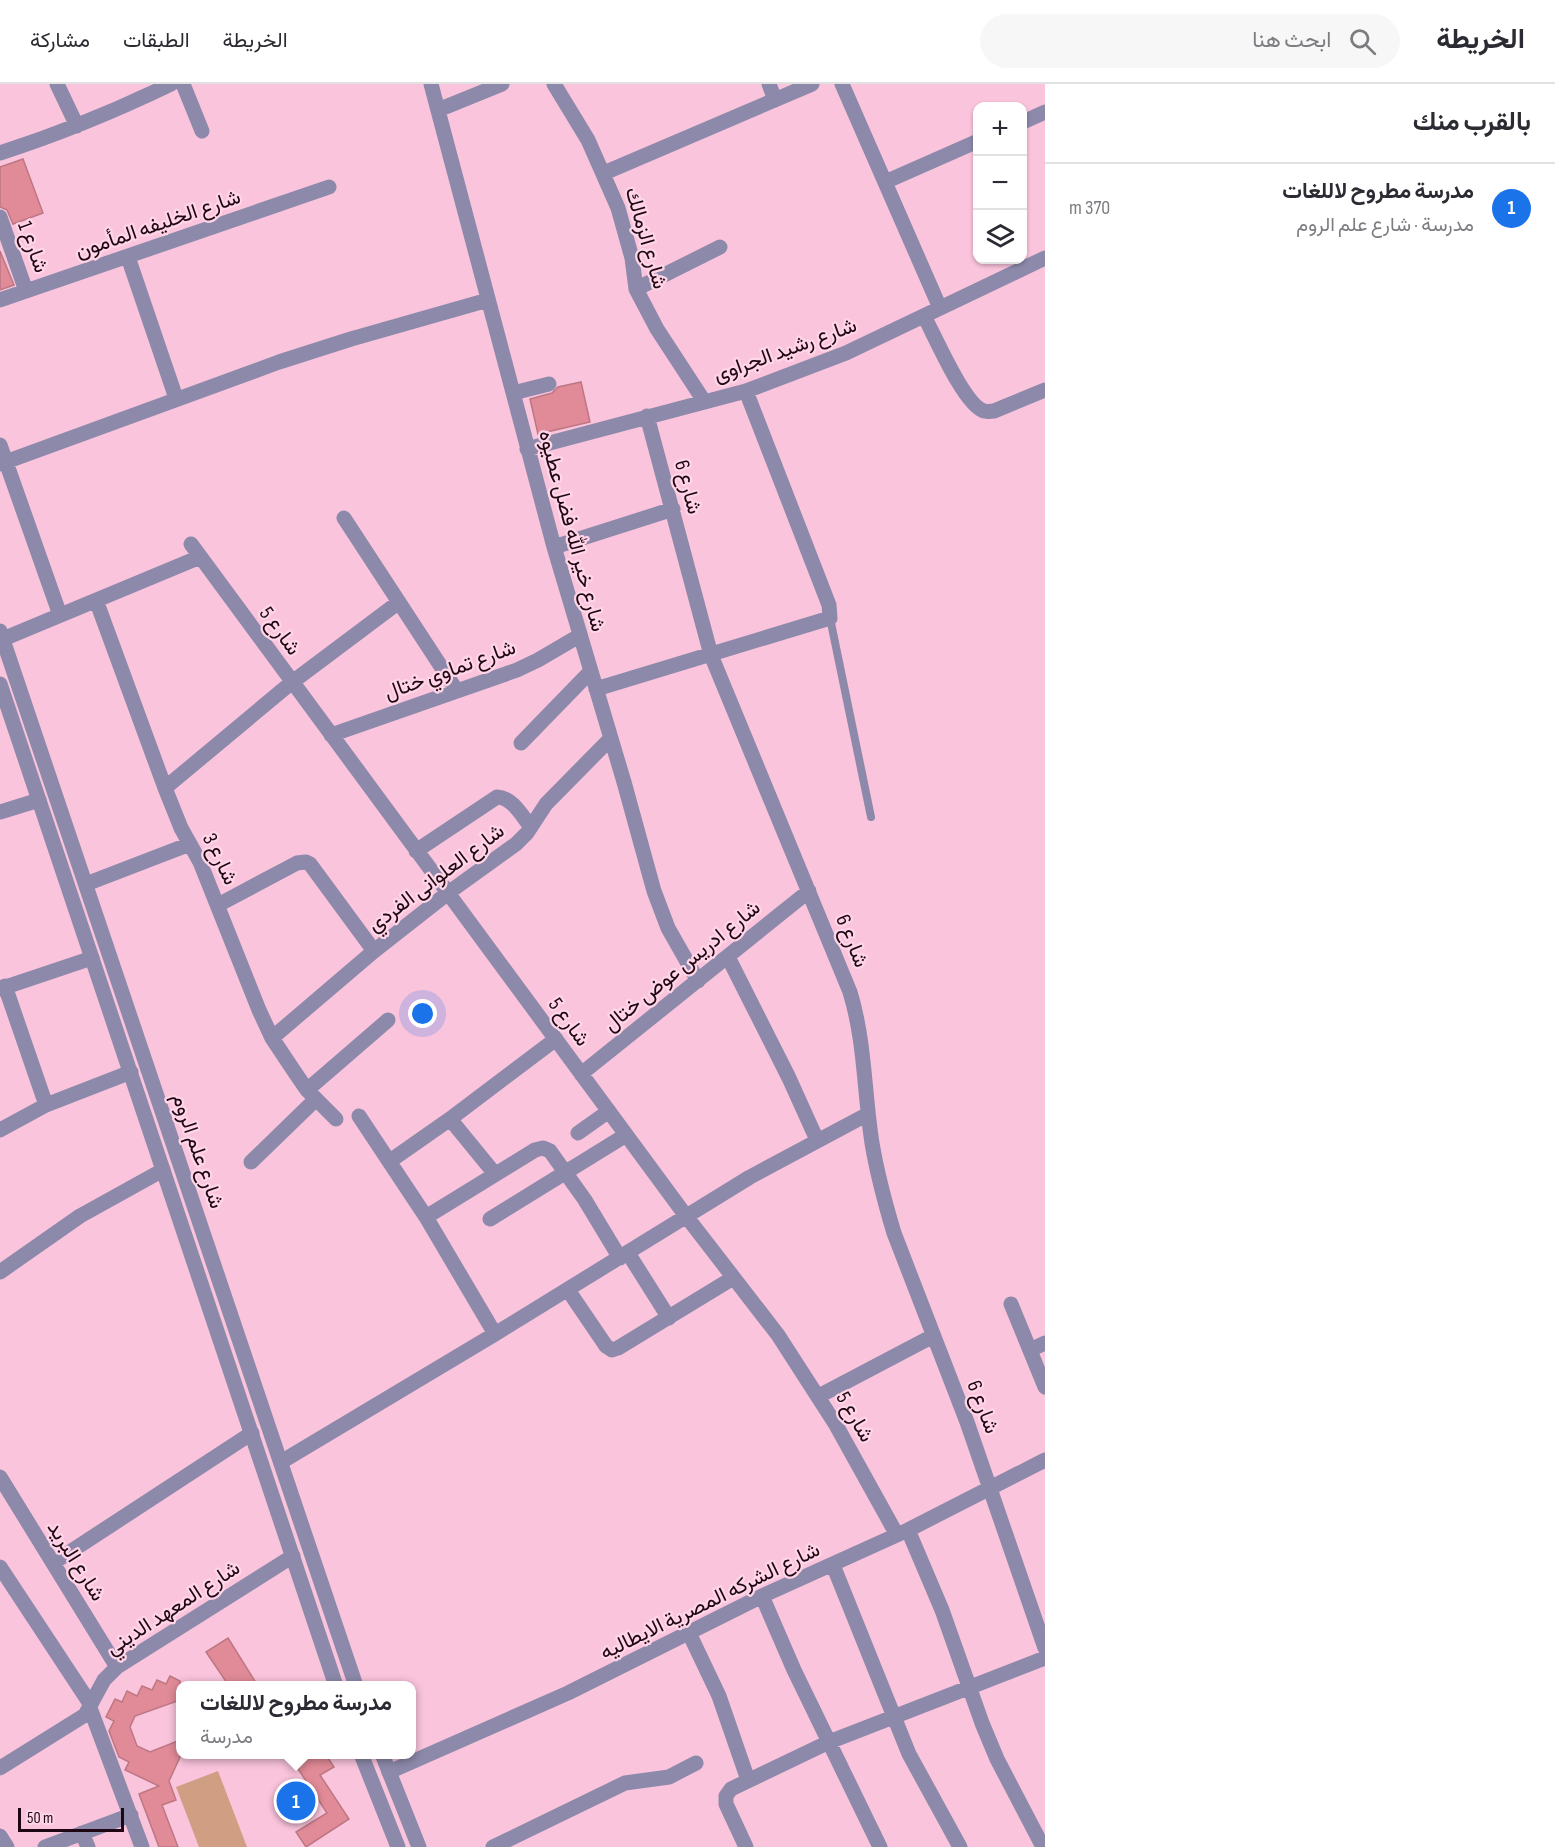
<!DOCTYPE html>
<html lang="ar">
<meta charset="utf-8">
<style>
:root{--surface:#fff;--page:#f7f7f7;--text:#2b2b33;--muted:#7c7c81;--line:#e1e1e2;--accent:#1a73e8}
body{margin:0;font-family:"Sofia Sans Condensed",Vazirmatn,sans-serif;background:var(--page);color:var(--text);direction:rtl}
.controls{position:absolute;right:18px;top:18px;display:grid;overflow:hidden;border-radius:12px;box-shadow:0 2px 4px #0004}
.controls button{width:54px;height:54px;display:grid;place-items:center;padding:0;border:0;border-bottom:2px solid var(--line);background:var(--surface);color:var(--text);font:30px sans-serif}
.scale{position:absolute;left:18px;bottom:15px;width:106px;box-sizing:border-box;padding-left:6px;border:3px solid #1e0713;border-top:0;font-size:16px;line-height:21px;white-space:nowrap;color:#1e0713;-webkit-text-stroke:4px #ffd5e7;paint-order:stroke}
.you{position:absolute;left:423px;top:930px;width:21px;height:21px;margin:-15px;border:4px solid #fff;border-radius:50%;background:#1a73e8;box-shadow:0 0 0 9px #1a73e833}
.badge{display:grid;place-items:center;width:39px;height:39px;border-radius:50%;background:var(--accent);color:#fff;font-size:20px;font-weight:700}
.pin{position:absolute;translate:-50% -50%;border:3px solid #fff;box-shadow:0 2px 6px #0006}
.popup{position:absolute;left:176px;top:1597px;width:240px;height:78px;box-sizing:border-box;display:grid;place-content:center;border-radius:12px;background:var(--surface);filter:drop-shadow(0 2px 4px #0005);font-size:20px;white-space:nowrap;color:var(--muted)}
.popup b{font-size:22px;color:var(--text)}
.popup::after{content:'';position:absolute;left:50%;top:100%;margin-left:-12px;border:12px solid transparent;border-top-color:var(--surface)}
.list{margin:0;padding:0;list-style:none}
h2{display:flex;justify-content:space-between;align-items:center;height:78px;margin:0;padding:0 24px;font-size:26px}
h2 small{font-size:20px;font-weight:400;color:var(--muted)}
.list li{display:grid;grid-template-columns:39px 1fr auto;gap:18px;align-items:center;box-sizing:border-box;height:90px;padding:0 24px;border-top:2px solid var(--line)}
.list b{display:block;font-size:22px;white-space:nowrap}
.list p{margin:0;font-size:20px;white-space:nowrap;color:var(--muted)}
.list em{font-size:20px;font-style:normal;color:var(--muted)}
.icon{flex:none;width:33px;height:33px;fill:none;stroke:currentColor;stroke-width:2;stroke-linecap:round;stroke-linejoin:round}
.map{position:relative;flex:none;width:1045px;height:1763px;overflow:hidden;direction:ltr}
header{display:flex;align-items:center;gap:36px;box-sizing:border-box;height:84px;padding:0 30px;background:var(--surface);border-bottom:2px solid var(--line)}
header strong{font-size:28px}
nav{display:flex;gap:33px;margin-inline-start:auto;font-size:21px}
.search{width:420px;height:54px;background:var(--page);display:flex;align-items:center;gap:15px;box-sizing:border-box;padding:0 21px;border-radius:33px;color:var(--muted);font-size:22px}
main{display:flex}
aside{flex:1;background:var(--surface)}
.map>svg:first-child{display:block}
.green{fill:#d09e83}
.building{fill:#e28b98;stroke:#bc7782;stroke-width:1.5}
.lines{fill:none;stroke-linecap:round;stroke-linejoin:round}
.service{stroke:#8d89aa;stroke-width:8}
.minor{stroke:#8d89aa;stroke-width:15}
.tertiary{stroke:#8d89aa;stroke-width:15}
.labels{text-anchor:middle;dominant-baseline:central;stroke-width:4.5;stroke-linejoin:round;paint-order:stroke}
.street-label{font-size:21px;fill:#1e0713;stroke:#ffd5e7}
</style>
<header>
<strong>الخريطة</strong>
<div class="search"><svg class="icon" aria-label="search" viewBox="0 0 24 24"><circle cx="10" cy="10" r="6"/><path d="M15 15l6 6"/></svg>ابحث هنا</div>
<nav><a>الخريطة</a><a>الطبقات</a><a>مشاركة</a></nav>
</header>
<main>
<aside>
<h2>بالقرب منك<small></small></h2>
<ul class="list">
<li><span class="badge">1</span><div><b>مدرسة مطروح لاللغات</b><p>مدرسة · شارع علم الروم</p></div><em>370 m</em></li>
</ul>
</aside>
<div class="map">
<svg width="1045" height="1763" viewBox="0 0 1045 1763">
<rect width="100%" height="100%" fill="#fac4dc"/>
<path class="green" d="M218,1687L247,1763H199L176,1703Z"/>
<path class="building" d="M23,75L43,129L13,140L7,126L0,123V83Z
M0,167L14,201L0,206Z
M581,298L590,338L538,350L530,315L552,309L558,303Z
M228,1554L258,1602H229L206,1568Z
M170,1592L180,1597V1616L135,1632L130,1643L137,1662L150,1668L180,1656V1673L169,1697L176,1716L162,1721L178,1763H159L139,1710L159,1702L125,1686L129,1678L119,1673L109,1647L114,1637L106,1633L115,1615L122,1618L127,1607L137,1612L142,1602L152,1606L157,1596L166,1600Z
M289,1671H326L334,1683L320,1691L349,1735L306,1763L296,1748L327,1729Z"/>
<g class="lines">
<path class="service" d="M830,534L871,733"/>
<path class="minor" d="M57,0L77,42
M183,0L202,47
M431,0L554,463L624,698L654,807L668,844L698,897
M554,0L588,56L618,124L632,174L636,205L657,245L704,317
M769,0L775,16
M842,0L940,224
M438,26L502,0
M1023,38L1045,28
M0,69C59,50 115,27 171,0
M604,89L812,0
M885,98L978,57
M0,133L26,207
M128,173L176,314
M636,205L720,163
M0,216L329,103
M924,232C935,252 964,321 984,327C987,328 991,327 994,327L1045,306
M513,309L549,300
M647,332L711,571L850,908C865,957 864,1008 872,1059C877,1089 885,1119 894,1149L967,1338L1045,1564
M0,361L60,531
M527,365L746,307L846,269L1045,174
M0,380L279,278L351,255L488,216
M344,434L457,607
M191,460L686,1132L778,1251L836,1341L897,1451
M554,463L673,425
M96,516L165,704L181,744L200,778L259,926L272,954L296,990L307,1006L336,1035
M3,555L200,473
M596,605L830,534L829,521L746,307
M331,651L517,586L538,576L579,552
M521,659L590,588
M165,704L291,599L399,518
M0,728L39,716
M416,767L497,713C512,713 522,732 531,743
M86,800L190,760
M218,821L297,779L306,778L310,780L374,867
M728,873L789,994L817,1056
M5,902L46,1021
M0,905L92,874
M272,954L374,867L448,809L516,760L527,749L546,720L611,654
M581,990L809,807
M307,1006L388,936
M359,1032L426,1133L495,1250
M450,1035L495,1090
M0,1046L46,1021L131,988
M578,1049L609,1027
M390,1077L450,1035L556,955
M251,1078L316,1015
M426,1133L535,1066L543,1064L550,1067L585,1116L620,1174
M490,1135L626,1051
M628,1169L669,1234
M0,1188L80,1132L163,1086
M568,1206L606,1262L612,1266L618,1264L733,1194
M1011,1220L1045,1303
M1030,1266L1045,1259
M819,1312L933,1252
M281,1378L495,1250L750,1093L868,1030
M0,1393L117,1583
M908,1446L942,1526L982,1639L997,1675L1043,1763
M53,1479L252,1349
M833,1481L909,1670L960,1763
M0,1483L91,1621
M762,1512L794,1586L880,1763
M689,1549L719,1612L748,1696
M90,1624L142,1763
M0,1684L85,1631L104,1596L117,1583L293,1472
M389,1688L568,1609L762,1512L908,1446L1045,1376
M82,1749L88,1763
M0,1752L7,1763
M45,1763L131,1731
M493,1763L625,1699L669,1693L696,1679
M746,1763L726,1720V1712L731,1705L829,1658L1045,1574"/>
<path class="tertiary" d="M0,547L356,1602
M0,600L336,1602
M361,1670L398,1763
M382,1670L419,1763"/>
</g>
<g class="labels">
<g class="street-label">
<text transform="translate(158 140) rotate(-19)">شارع الخليفه المأمون</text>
<text transform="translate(646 154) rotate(74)">شارع الزمالك</text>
<text transform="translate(33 163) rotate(70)">شارع 1</text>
<text transform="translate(785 266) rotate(-20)">شارع رشيد الجراوى</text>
<text transform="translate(688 403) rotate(75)">شارع 6</text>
<text transform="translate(572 447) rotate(75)">شارع خير الله فضل عطيوه</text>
<text transform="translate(280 547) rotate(54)">شارع 5</text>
<text transform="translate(450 586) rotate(-20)">شارع تماوي ختال</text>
<text transform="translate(220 775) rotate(64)">شارع 3</text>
<text transform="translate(436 794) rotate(-37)">شارع العلوانى الفردي</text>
<text transform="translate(852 857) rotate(68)">شارع 6</text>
<text transform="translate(682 882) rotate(-39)">شارع ادريس عوض ختال</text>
<text transform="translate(569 938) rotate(54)">شارع 5</text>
<text transform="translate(198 1067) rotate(71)">شارع علم الروم</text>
<text transform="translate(983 1323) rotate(69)">شارع 6</text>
<text transform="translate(855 1333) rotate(60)">شارع 5</text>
<text transform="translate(76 1477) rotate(58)">شارع البريد</text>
<text transform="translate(710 1517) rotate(-26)">شارع الشركه المصرية الايطاليه</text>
<text transform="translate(173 1524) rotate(-33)">شارع المعهد الديني</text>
</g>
</g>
</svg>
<div class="controls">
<button>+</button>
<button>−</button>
<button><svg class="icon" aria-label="layers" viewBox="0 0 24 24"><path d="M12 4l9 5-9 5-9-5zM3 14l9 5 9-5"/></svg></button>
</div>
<div class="scale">50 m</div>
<div class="you"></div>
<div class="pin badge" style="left:296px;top:1717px">1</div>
<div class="popup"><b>مدرسة مطروح لاللغات</b>مدرسة</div>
</div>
</main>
